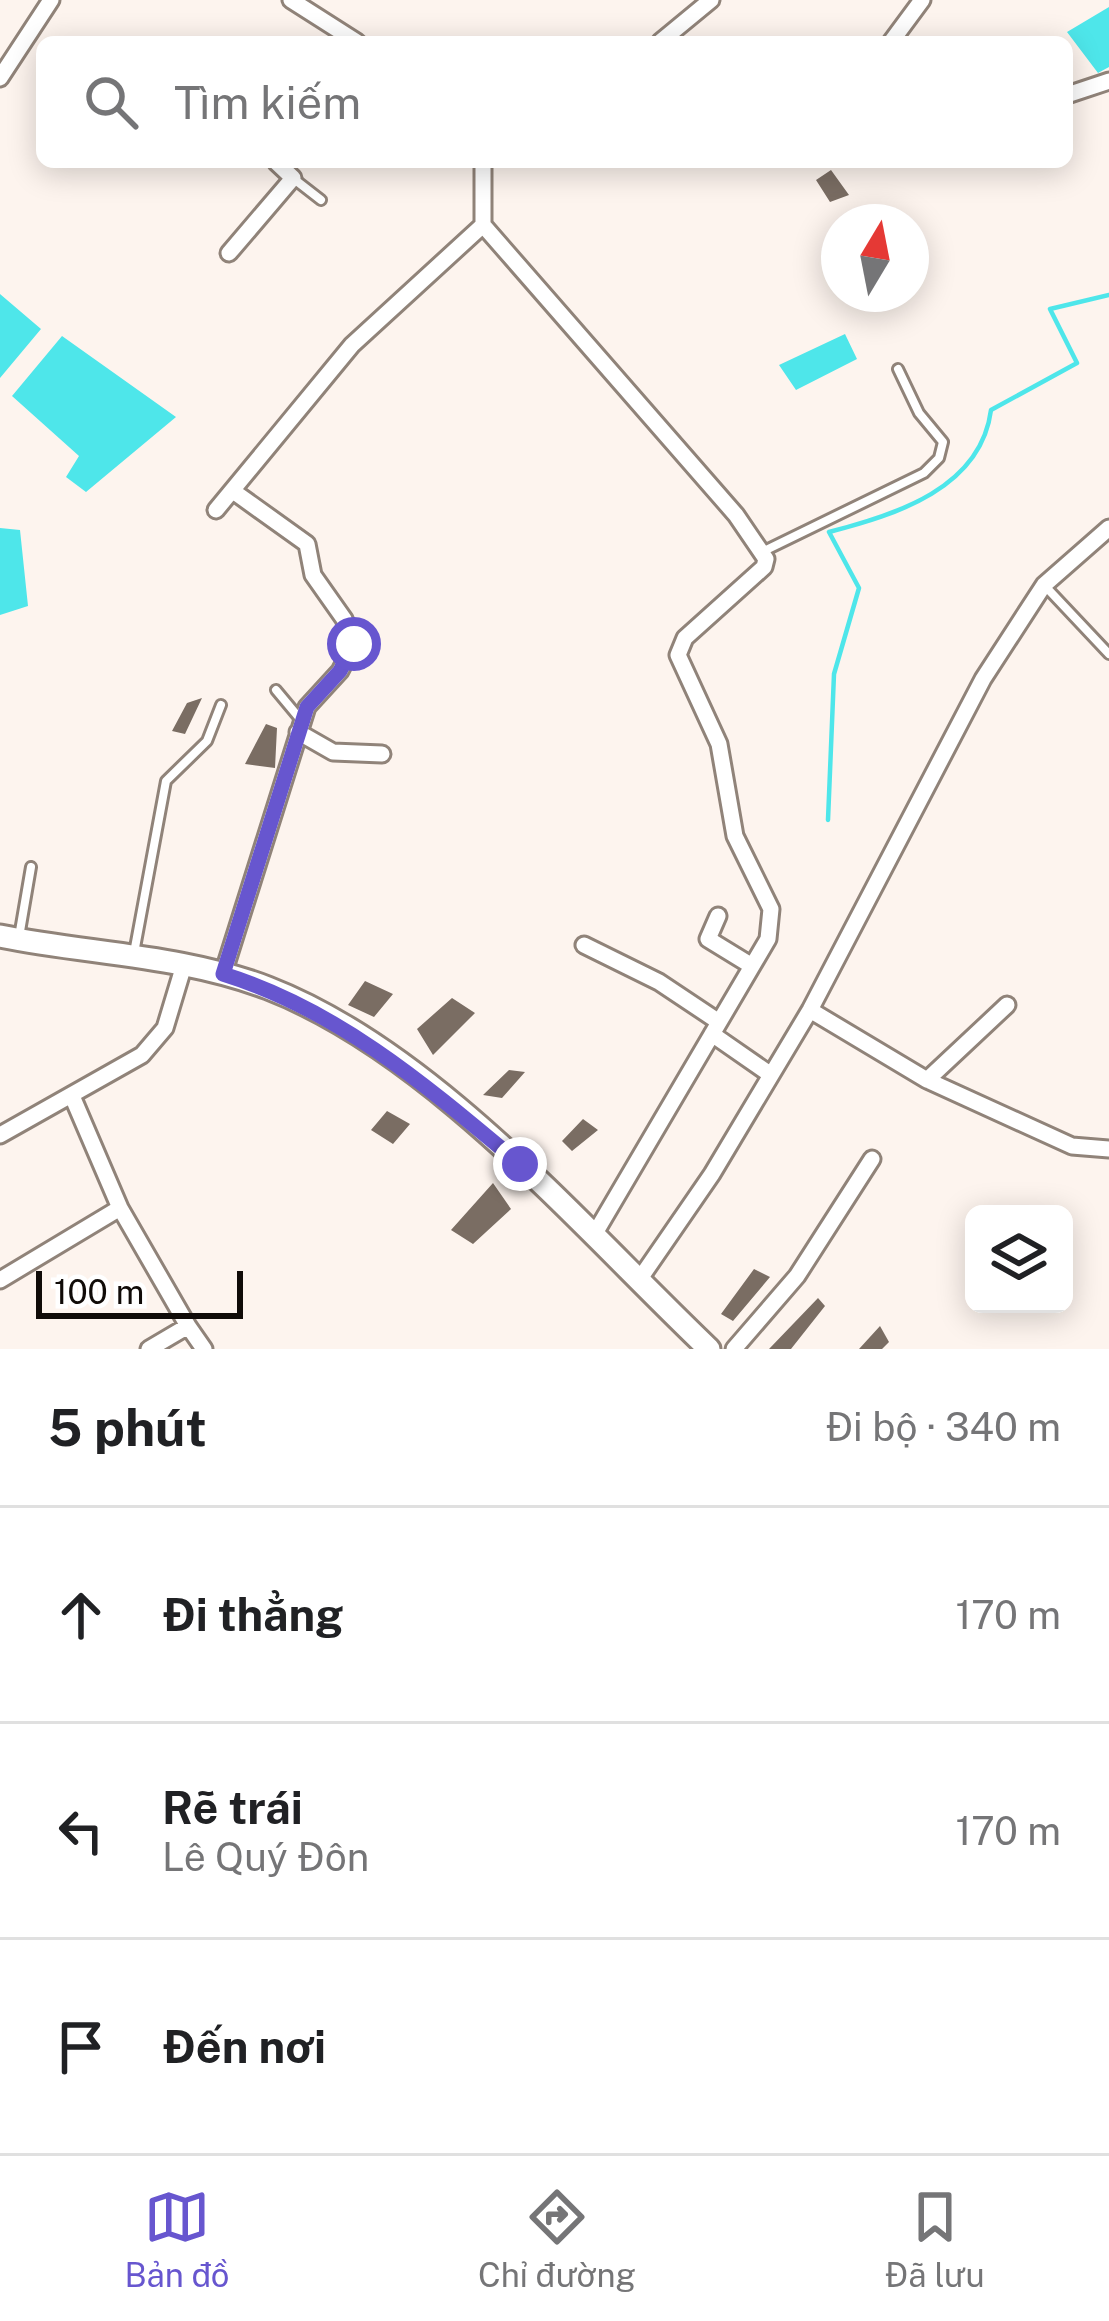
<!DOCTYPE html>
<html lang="vi">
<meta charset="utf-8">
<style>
:root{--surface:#fff;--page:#f2f2f2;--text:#202124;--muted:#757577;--line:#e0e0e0;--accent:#6756cf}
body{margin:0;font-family:"Public Sans",sans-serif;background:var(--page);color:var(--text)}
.controls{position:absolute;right:36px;bottom:36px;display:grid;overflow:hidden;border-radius:18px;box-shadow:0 6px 30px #0003}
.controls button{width:108px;height:108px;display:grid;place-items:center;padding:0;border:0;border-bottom:3px solid var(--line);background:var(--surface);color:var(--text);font:60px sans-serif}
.compass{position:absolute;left:821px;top:204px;width:108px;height:108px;border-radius:50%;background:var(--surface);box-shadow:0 6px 30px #0003;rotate:10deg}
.scale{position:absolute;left:36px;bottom:30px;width:207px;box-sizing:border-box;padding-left:12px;border:6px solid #100b08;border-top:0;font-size:33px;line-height:42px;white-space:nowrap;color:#100b08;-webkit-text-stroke:9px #fff;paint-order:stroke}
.stop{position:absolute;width:36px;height:36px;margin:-27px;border:9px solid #6756cf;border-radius:50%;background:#fff}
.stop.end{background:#6756cf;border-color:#fff;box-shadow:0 3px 12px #0008}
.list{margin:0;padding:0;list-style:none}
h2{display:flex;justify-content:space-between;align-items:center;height:156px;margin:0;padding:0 48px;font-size:51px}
h2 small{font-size:39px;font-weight:400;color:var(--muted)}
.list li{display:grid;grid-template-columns:78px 1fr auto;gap:36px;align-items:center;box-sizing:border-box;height:216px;padding:0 48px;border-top:3px solid var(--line)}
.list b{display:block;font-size:45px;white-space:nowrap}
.list p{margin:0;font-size:39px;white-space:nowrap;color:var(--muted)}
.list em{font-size:39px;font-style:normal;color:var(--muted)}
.icon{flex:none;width:66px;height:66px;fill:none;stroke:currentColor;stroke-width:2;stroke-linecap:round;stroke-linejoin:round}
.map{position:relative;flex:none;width:1109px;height:1349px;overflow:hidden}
.search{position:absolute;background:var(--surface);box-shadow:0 6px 30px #0003;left:36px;right:36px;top:36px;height:132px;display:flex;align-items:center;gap:30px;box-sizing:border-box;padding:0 42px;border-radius:18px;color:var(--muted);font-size:45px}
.sheet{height:804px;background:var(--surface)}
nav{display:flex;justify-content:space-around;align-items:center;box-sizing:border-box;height:168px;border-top:3px solid var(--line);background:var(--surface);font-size:33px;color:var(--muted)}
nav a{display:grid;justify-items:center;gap:6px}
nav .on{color:var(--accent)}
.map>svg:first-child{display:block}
.water{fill:#4ee6ea}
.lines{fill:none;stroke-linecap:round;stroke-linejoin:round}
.stream{stroke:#4ee6ea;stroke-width:4.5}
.building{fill:#7a6d63}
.service-casing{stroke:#908379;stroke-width:14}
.minor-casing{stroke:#908379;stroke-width:21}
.secondary-casing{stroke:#908379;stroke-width:27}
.service{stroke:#fff;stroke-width:8}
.minor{stroke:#fff;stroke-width:15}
.secondary{stroke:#fff;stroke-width:21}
.route{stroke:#6756cf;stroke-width:15}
</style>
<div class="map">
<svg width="1109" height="1349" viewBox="0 0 1109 1349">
<rect width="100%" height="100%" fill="#fdf4ee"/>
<path class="water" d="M1109,7V67L1098,73L1067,32Z
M0,294L41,329L0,378Z
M845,334L857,359L796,390L779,365Z
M62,336L176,417L86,492L66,477L79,456L12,396Z
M0,528L20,530L28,606L0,615Z"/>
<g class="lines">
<path class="stream" d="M828,820L834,674L859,588L829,532C896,515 981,488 991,410L1077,363L1050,309L1109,295"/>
</g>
<path class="building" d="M831,170L849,195L830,202L816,180Z
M202,698L185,734L172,731L187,703Z
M266,724L277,728L275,768L245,764Z
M365,981L393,994L374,1017L348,1005Z
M452,998L475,1013L433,1055L417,1029Z
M509,1070L525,1072L502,1098L483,1095Z
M387,1111L410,1124L393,1144L371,1130Z
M583,1119L598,1130L572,1151L562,1141Z
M493,1183L511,1209L473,1244L451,1230Z
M754,1269L770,1277L733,1321L721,1314Z
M818,1298L825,1306L791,1349H769Z
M880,1326L889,1342L882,1349H859Z"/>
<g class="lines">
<defs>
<path id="service" d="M294,179L321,200
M764,551L924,473L939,458L943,442L919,413L898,369
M1045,586L1109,654
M276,690L301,720
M19,937L31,867
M134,953L166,781L207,741L221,705"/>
<path id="minor" d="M291,0L357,42
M660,42L711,0
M891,42L922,0
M0,78L51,0
M1067,95L1109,81
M483,162V225L736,515L766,559L764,567L685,638L678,655L719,744L735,836L771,909L768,939L594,1235
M229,253L293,178L276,162
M216,510L352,345L483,225
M298,732L333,752L382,754
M718,916L708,939L752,966
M584,945L659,982L719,1022
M223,974L307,707L340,671L354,644L344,619L313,575L307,544L233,491
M810,1010L927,1080L1007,1005
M712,1034L771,1075
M927,1080L1072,1146L1109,1149
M72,1096L120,1208
M0,1135L142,1055L165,1028L184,965
M0,1280L120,1208L188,1326L149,1349
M639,1280L712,1174L810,1010L983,679L1044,585L1109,528
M188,1326L204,1349
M734,1349L797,1276L872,1159"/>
<path id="secondary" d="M0,936C89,954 182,955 268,988C433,1052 582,1228 709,1349"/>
</defs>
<use href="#service" class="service-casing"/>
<use href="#minor" class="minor-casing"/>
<use href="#secondary" class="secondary-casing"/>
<use href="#service" class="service"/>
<use href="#minor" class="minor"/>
<use href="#secondary" class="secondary"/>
</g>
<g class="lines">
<path class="route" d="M354,644L340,671L307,707L223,974C339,1010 428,1087 520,1164"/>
</g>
</svg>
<div class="controls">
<button><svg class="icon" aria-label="layers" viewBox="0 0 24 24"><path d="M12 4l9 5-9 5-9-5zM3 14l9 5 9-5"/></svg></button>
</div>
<svg class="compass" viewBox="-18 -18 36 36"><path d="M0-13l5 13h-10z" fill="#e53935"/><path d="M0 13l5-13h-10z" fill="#757577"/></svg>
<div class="scale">100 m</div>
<div class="stop" style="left:354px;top:644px"></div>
<div class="stop end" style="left:520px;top:1164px"></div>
<div class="search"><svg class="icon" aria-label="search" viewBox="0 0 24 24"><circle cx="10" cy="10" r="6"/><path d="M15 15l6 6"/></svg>Tìm kiếm</div>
</div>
<section class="sheet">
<h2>5 phút<small>Đi bộ · 340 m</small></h2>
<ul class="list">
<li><svg class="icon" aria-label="ahead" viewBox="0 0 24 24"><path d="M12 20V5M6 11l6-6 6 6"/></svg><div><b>Đi thẳng</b></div><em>170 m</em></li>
<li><svg class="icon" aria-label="left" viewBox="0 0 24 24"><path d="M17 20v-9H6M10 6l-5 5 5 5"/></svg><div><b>Rẽ trái</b><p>Lê Quý Đôn</p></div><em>170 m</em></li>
<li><svg class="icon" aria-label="arrive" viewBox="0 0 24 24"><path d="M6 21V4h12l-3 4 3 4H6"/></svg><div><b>Đến nơi</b></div></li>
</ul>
</section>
<nav>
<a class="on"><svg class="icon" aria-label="map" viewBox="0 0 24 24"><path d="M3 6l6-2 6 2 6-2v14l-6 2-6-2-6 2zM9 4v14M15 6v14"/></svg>Bản đồ</a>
<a><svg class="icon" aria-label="directions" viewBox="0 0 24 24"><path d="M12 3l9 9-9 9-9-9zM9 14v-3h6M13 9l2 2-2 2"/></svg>Chỉ đường</a>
<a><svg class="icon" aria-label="saved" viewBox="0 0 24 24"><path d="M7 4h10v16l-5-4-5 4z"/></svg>Đã lưu</a>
</nav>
